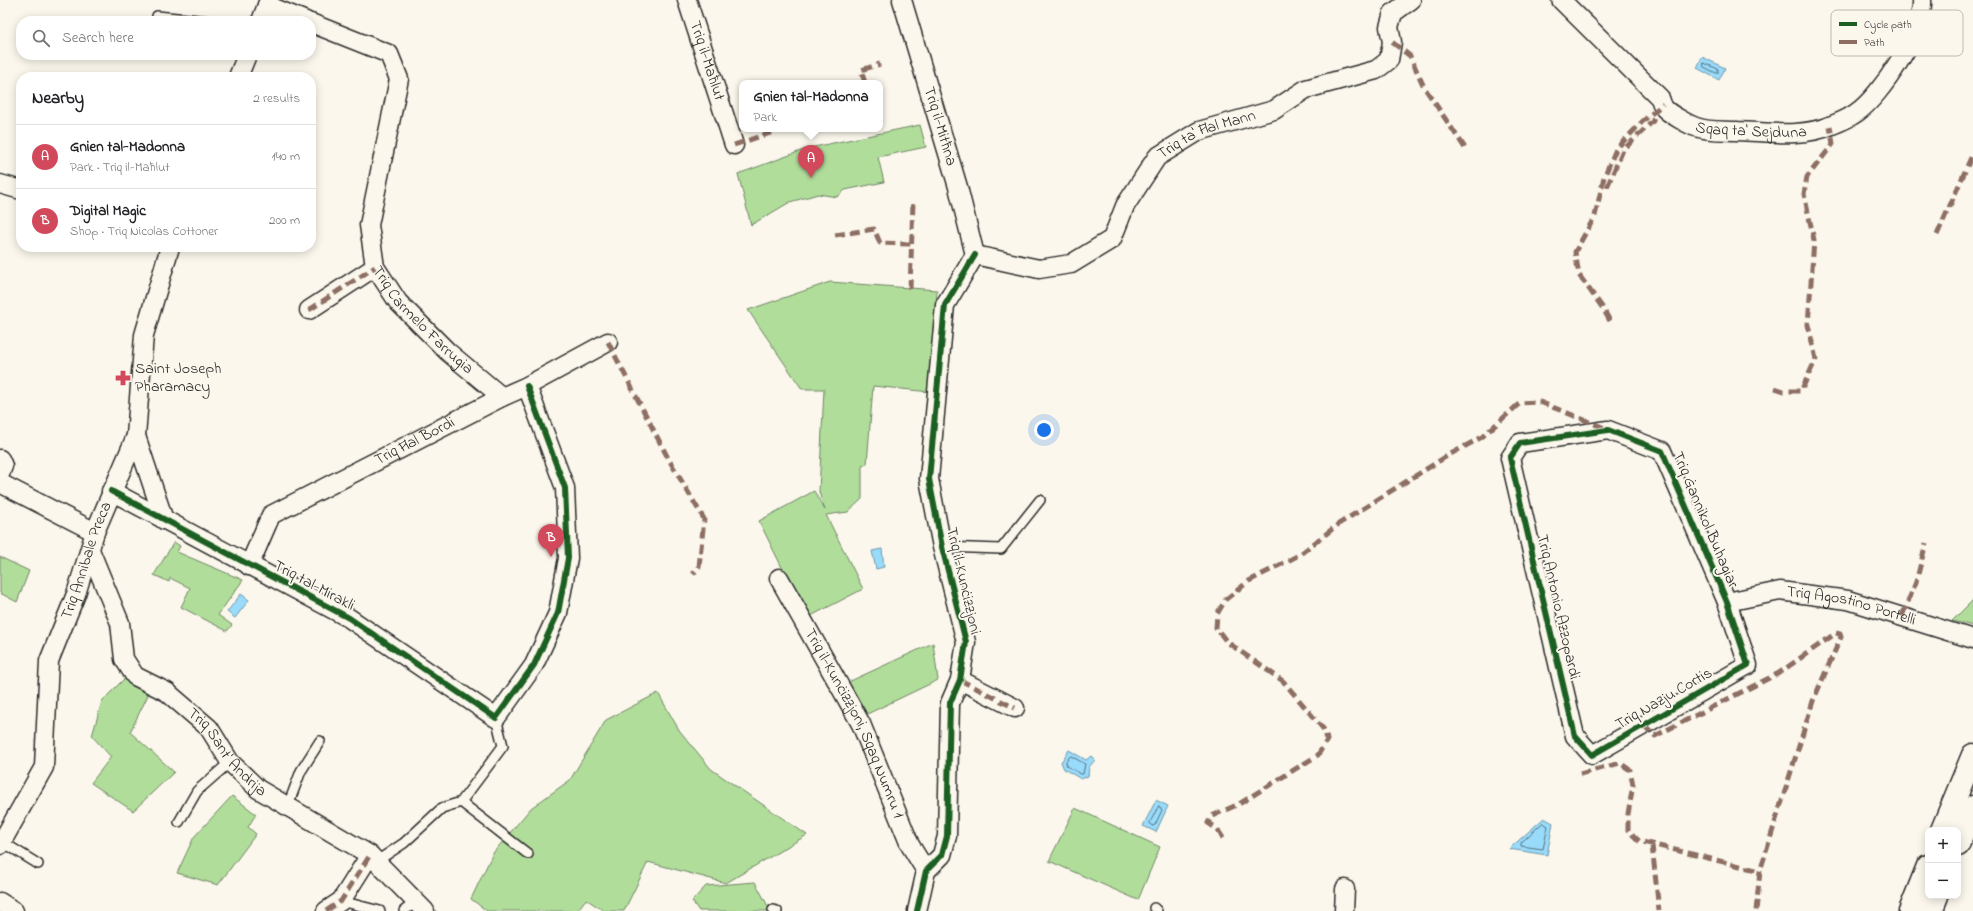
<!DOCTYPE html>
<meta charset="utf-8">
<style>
:root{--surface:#fff;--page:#f2f2f2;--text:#202124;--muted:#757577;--line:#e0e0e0;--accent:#d1495b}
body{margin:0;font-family:"Indie Flower",sans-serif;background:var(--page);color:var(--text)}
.controls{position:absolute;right:12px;bottom:12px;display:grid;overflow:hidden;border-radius:8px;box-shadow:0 2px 10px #0003}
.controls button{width:36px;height:36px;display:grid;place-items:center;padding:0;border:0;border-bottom:1px solid var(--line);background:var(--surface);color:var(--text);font:20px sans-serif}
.you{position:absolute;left:1044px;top:430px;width:14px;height:14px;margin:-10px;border:3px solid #fff;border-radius:50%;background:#1a73e8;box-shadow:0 0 0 6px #1a73e833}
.badge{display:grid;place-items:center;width:26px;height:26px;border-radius:50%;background:var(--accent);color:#fff;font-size:13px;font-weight:700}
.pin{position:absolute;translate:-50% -33px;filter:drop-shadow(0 1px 2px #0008)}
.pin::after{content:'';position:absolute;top:21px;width:14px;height:12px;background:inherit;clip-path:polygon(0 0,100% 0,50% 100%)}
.popup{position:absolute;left:739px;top:80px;width:144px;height:52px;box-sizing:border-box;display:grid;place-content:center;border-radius:8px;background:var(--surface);filter:drop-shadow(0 1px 3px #0005);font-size:13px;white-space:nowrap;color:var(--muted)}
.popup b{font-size:15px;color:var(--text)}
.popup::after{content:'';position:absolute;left:50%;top:100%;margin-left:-8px;border:8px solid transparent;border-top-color:var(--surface)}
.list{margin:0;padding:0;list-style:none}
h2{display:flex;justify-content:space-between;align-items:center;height:52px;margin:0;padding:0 16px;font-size:17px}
h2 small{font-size:13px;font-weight:400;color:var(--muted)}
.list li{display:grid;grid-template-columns:26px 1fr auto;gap:12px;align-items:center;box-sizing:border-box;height:64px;padding:0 16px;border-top:1px solid var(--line)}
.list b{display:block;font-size:15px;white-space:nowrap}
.list p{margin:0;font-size:13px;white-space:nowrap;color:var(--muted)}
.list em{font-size:13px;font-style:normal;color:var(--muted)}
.icon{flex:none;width:22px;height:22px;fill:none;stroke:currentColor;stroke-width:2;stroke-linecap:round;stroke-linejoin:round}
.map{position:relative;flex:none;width:1973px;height:911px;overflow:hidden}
.search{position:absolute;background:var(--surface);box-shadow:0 2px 10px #0003;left:16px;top:16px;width:300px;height:44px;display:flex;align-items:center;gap:10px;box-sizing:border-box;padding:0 14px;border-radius:16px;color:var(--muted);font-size:15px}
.panel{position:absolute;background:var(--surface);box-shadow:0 2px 10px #0003;left:16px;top:72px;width:300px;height:180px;border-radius:16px}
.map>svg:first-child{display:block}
.green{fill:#b1dd9b;stroke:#6e8463}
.water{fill:#99dbfb;stroke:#6d95a8}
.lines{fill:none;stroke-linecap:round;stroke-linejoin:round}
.shore{stroke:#57717e;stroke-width:1}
.lane-casing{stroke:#2b2b2b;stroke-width:12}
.street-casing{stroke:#2b2b2b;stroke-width:21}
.highway-casing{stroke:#2b2b2b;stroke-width:25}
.lane{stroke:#fbf7ec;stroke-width:9}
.street{stroke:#fbf7ec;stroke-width:18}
.highway{stroke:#fbf7ec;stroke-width:22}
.quiet{stroke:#8d6e63;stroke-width:5;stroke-dasharray:10 5;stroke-linecap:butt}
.cycleway-casing{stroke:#fbf7ec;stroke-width:8}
.cycleway{stroke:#1b5e20;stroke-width:6}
.labels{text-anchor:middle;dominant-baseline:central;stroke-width:4;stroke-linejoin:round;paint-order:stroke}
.street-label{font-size:16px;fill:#2b2b2b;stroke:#fbf7ec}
.poi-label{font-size:16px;fill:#2b2b2b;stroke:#fbf7ec;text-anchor:start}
.key{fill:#fbf7ec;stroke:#bdbab2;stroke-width:1}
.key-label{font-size:11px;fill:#2b2b2b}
</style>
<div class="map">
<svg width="1973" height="911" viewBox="0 0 1973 911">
<rect width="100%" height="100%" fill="#fbf7ec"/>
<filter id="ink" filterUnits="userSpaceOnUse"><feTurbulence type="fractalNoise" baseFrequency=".025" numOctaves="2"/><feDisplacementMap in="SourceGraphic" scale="8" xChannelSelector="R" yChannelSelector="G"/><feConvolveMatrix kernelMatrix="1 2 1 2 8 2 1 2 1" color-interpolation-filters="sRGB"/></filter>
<g filter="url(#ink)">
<path class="green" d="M920,125L926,147L878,157L884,182L845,190L837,197L818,194L790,202L751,225L738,174L809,148Z
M830,282L937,290L930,392L873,386L867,464L862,466V499L848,512L826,515L863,589L807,618L759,521L814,491L825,510L819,492L824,389H802L748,310Z
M174,542L180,546L177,552L243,580L218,615L232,625L227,631L181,607L190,588L170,578L169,582L154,575Z
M0,557L29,571L17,602L0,593Z
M1973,600V626L1952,621Z
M933,643L938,680L863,716L844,684Z
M126,677L148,695L130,732L174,772L133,811L91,783L111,757L92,736L102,701Z
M658,693L679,730L711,769L807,835L726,883L648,862L624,911H604L586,899L577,911H487L471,899L493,853L531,808L570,780L606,720Z
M232,796L256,814L248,827L256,834L218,885L177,873L194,837Z
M1075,808L1160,847L1138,900L1049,861Z
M755,882L769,908L767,911H699L692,901L706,886Z"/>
<path class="water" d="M1702,57L1725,68L1719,80L1697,68Z
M882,549L884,567L876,569L872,551Z
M241,594L249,600L235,618L227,612Z
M1069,750L1086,760L1091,756L1095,760L1089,767L1088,776L1081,779L1064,769L1061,762Z
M1156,800L1168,806L1156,832L1143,826Z
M1544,818L1553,823L1547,855L1509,849Z"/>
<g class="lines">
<path class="shore" d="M1704,63L1718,69V73H1716L1704,67Z
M1071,756L1085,764L1083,774H1081L1067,766L1066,762Z
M1159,806L1162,810L1155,825L1152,826L1150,823Z
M1543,823L1548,826L1543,849L1521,846V843Z"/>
<defs>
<path id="lane" d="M157,16L208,21
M942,547L1001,549L1040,500
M461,802L503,746L496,718
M461,802L528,854
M287,808L301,771L320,741
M179,822L197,791L230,762
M1,841L38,864
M377,861L404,843L442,808L461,802
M341,901L380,911
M1154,908L1157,911
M773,910L777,911
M404,911L415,902"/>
<g id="street">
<path id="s1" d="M687,0L734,145"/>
<path id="s2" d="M902,0L958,187L975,255"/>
<path id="s3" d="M1561,0L1660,98C1661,101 1662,106 1665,109C1670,114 1689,125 1696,127C1709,132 1725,130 1738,131C1769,132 1802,138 1832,125C1840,122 1849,118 1856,113C1881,96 1924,30 1922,0"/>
<path d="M267,5L306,21"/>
<path d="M261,21L269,0"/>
<path id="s4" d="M311,23L389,54L399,79L369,225L375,267L398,302L448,352L502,397"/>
<path d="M238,77L247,55"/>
<path d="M0,184L21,190"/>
<path id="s5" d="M975,255L1039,269L1071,264L1112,239L1125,206L1157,157L1199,131L1274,110L1306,89L1376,70L1389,60L1392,42L1389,27L1393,13L1411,0"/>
<path d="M309,310L375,267"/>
<path d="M1608,430L1662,451L1727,602L1748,665L1592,755L1575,736L1510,458L1520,443Z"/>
<path d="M136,436L164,520"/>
<path d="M0,459L3,466L0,474"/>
<path d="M0,483L95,532"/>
<path d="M111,491L349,618L496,718L534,665L558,613L568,558L565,488L527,386"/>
<path id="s6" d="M90,550L120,623L124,659L135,676L167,692L209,728L230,762L258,789L370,855L425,911"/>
<path id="s7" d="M249,566L271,515L502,397L527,386L608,342"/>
<path id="s8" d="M779,578L861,724L910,845L926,871"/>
<path id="s9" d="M1727,602L1780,591L1848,600L1973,639"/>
<path d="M960,680L1015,708"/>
<path id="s10" d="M0,845L44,767L49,661L76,594L95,532L136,436L144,335L170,247"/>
<path d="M0,902L14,911"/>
<path d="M326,911L341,901L370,855"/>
<path d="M917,911L926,871L942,855L947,836L950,703L960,680L966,642L942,547L929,479L945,305L975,255"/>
<path d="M1344,911L1345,889"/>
</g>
<path id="highway" d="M1942,830L1973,755
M1958,845L1973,807
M1910,911L1928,866
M1931,911L1937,896"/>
</defs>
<use href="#lane" class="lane-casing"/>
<use href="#street" class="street-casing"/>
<use href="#highway" class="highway-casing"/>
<use href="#lane" class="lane"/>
<use href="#street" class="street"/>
<use href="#highway" class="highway"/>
<path class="quiet" d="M1392,42L1410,56L1424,87L1467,151
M865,83L861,70L880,64
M734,145L782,129
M1607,187L1623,150L1653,121L1654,112
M835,235L874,229L880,243L911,244
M1937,235L1973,153
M910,289L913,202
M309,310L375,267
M1610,321L1602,307L1579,275L1575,252L1595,216L1604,177L1616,149L1642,122L1663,104
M608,342L668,458L704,519L699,567L693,574
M1775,388L1784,391H1801L1816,359L1808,325L1814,240L1804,194L1807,177L1833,144L1830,126
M1902,616L1916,582L1926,543
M960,680L1015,708
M1643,725L1655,736L1779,673L1836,633L1840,634L1841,637L1813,701L1760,871L1756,911
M1580,774L1620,763L1630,770L1633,785L1628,814V830L1639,841L1760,871
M1223,838L1217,829L1208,823L1212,816L1239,804L1318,755L1327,740L1325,731L1283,681L1227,642L1216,628L1217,614L1226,599L1249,581L1299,555L1340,523L1447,456L1482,437L1520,403L1540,402L1607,429
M1652,845L1659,911
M326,911L341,901L370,855"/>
<defs>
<path id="cycleway" d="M1608,430L1662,451L1727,602L1748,665L1592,755L1575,736L1510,458L1520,443Z
M111,491L349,618L496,718L534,665L558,613L568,558L565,488L527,386
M917,911L926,871L942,855L947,836L950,703L960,680L966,642L942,547L929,479L945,305L975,255"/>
</defs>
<use href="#cycleway" class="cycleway-casing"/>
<use href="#cycleway" class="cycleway"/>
</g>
</g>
<defs>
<symbol id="pharmacy-bare" viewBox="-9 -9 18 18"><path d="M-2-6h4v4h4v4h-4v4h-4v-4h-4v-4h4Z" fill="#d1495b" stroke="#fbf7ec" stroke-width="2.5" paint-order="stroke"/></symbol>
</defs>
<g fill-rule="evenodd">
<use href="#pharmacy-bare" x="112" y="367" width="22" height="22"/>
</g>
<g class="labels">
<g class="street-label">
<text stroke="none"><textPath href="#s1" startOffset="64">Triq il-Maħlut</textPath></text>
<text stroke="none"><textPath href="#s3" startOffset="243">Sqaq ta' Sejduna</textPath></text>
<text stroke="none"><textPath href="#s2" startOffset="132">Triq il-Mitħna</textPath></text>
<text stroke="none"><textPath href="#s5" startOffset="295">Triq ta' Ħal Mann</textPath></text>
<text stroke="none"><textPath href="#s4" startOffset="374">Triq Carmelo Farrugia</textPath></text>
<text stroke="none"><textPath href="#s7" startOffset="217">Triq Ħal Bordi</textPath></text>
<text transform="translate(1705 520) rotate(67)">Triq Ġannikol Buhagiar</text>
<text stroke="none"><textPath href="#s10" startOffset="303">Triq Annibale Preca</textPath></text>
<text transform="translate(963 581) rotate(77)">Triq il-Kunċizzjoni</text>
<text transform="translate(314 586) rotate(28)">Triq tal-Mirakli</text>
<text transform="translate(1558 607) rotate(77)">Triq Antonio Azzopardi</text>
<text stroke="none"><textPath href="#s9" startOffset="127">Triq Agostino Portelli</textPath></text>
<text transform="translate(1664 699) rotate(-30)">Triq Nazju Cortis</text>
<text stroke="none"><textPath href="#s8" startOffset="164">Triq il-Kunċizzjoni, Sqaq Numru 1</textPath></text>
<text stroke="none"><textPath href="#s6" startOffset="257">Triq Sant' Andrija</textPath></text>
</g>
<g class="poi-label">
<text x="135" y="369">Saint Joseph<tspan x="135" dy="18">Pharamacy</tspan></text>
</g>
</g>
<rect x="1831" y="10" width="132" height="46" rx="6" class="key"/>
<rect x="1839" y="22" width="18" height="4" fill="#1b5e20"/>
<rect x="1839" y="40" width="18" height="4" fill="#8d6e63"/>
<g class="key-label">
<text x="1864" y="28">Cycle path</text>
<text x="1864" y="46">Path</text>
</g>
</svg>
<div class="controls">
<button>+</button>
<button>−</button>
</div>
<div class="you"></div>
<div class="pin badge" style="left:811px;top:178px">A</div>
<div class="popup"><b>Gnien tal-Madonna</b>Park</div>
<div class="pin badge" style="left:551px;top:557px">B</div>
<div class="search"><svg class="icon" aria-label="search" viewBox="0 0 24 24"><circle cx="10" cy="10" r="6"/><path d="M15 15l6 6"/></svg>Search here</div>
<section class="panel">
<h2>Nearby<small>2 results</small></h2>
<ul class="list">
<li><span class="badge">A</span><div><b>Gnien tal-Madonna</b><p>Park · Triq il-Maħlut</p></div><em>140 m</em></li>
<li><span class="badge">B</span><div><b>Digital Magic</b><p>Shop · Triq Nicolas Cottoner</p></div><em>200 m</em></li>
</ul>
</section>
</div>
